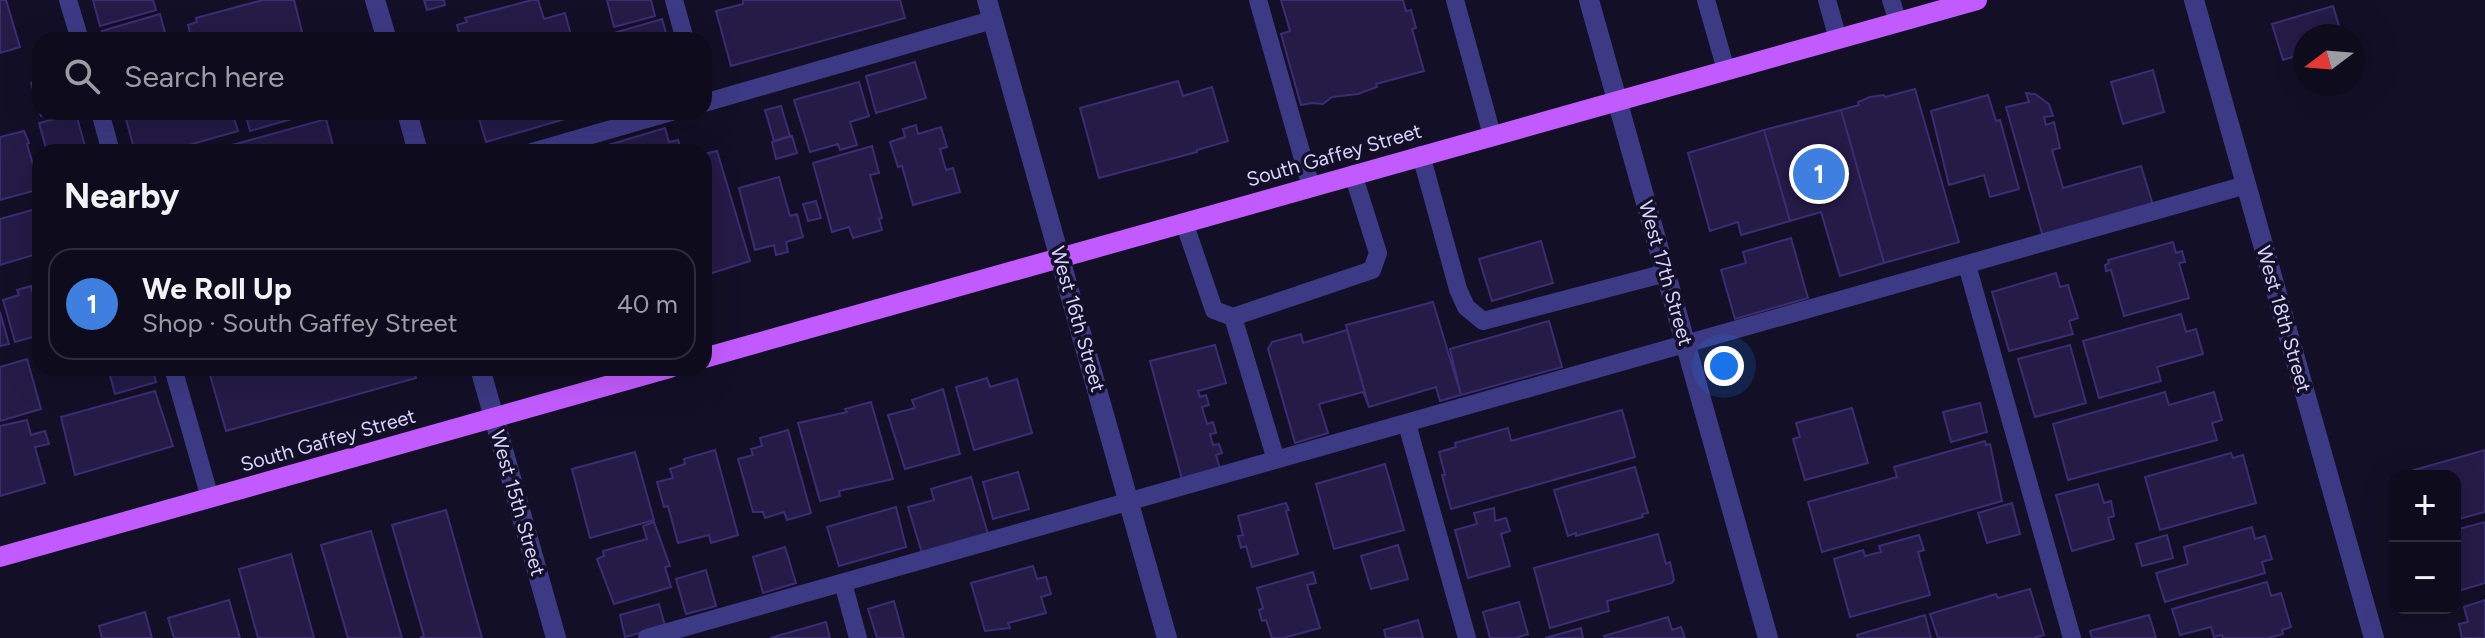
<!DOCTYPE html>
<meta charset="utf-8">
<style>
:root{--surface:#0e0b1c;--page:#1c1929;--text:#f1f3f6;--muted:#9b9ba3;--line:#2e2b3b;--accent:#00e5ff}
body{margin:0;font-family:Figtree,sans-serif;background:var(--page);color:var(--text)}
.controls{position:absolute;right:24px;bottom:24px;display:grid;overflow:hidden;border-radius:16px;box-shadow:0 8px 32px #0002}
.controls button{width:72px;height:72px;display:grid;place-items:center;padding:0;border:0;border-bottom:2px solid var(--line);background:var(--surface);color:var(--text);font:40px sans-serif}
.compass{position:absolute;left:2293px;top:24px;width:72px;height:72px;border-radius:50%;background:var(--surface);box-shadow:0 8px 32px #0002;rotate:254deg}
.you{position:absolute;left:1724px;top:366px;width:28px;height:28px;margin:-20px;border:6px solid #fff;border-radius:50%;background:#1a73e8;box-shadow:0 0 0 12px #1a73e833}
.badge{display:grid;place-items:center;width:52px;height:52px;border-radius:50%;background:var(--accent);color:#fff;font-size:26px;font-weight:700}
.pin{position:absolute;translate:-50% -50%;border:4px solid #fff;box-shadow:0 2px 8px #0006}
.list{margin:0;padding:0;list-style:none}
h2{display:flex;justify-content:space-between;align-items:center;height:104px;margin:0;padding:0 32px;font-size:34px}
h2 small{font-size:26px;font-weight:400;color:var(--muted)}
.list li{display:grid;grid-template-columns:52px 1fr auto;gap:24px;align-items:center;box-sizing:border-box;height:112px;margin:0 16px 16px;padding:0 16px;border:2px solid var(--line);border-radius:24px}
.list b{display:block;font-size:30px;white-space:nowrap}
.list p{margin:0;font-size:26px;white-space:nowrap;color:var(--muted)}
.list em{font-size:26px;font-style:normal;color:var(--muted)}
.icon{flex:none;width:44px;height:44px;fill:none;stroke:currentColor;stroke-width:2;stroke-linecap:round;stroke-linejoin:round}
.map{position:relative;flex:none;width:2485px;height:638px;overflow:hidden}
.search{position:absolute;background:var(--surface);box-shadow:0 8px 32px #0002;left:32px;top:32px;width:680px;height:88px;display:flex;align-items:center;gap:20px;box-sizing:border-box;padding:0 28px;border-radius:24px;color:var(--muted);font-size:30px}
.panel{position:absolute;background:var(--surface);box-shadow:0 8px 32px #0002;left:32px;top:144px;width:680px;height:232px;border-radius:24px}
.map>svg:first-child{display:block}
.building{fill:#241b47;stroke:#3b2d73;stroke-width:2}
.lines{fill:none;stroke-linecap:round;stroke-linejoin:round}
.service{stroke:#3d3a85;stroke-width:18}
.minor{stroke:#3d3a85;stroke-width:20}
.primary{stroke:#c25bff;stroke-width:20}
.labels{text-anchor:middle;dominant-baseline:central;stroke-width:7;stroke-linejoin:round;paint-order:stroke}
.street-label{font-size:20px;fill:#d9d4ff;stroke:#130f26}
</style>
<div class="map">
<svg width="2485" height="638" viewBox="0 0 2485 638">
<rect width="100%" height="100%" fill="#130f26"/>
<path class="building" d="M0,0H6L20,47L0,53Z
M93,0H153L156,10L100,26Z
M263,0H294L304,40H192L188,25L197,22L196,18Z
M424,0H444L445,5L427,10Z
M532,0H538L544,19L565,13L572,39L461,40L457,25L467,22L465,18Z
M607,0H651L655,16L614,27Z
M900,0L905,18L731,66L716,11L743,4V0Z
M1281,0H1403L1406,11L1411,10L1416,28L1412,29L1424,71L1376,84L1377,87L1358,94L1332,97L1323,104L1312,103L1301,105L1281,34L1290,31Z
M2333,6L2342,36H2305V53L2283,60L2272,24Z
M160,14L167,40H105L102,31Z
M662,19L668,40H601L600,37Z
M915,62L926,98L876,113L866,76Z
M2153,70L2164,112L2123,124L2111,82Z
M40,80V112H56L41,116L31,83Z
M1178,81L1183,96L1212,87L1228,141L1197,150V152L1099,178L1080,108Z
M859,82L869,116L850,122L857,145L840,150L838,144L810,152L794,100Z
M1915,89L1959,242L1884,263L1841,110L1859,105L1858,102L1870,97L1884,95L1885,97Z
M2026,93L2035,94L2049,104L2053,116L2044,117L2046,125L2054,122L2060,148L2052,150L2063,188L2141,166L2153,205L2043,237L2006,107L2029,102Z
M1988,95L1996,121L2000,120L2019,189L1990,197L1984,175L1949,185L1931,111Z
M781,106L790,136L774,141L765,110Z
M1841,110L1884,263L1840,276L1821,212L1790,221L1764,130Z
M124,112H232L238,131L164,152H135Z
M245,112H316L250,131Z
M477,112H563L565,119L486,142Z
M76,114L85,146L64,152H47L39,123Z
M326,119L334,149L328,152H207Z
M916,125L918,134L941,127L947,147L940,149L946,170L953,168L960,192L913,205L902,166L898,167L890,142L905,137L903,129Z
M665,128L669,142L678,140L682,152H585Z
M1764,130L1790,221L1741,235L1738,222L1710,231L1688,153Z
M24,131L29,143L27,144L40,189L0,200V137Z
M792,136L797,153L776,159L772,142Z
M872,146L879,173L870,175L882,218L879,219L882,230L853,238L849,227L832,232L813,163Z
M717,151L750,261L709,274L704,256V154Z
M779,177L790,216L797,214L803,237L786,242L788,252L776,255L774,245L755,250L739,188Z
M816,201L821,218L808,221L803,204Z
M39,208L40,253L0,265V219Z
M1791,238L1808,298L1735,319L1721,270L1746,263L1743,252Z
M1541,241L1553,283L1492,301L1479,259Z
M2173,242L2176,253L2182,251L2185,262L2179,263L2189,298L2124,316L2111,270L2106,271L2105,265L2109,263L2108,260Z
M2056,273L2060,287L2068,285L2078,318L2069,321L2073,334L2009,351L1992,292Z
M31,286L32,291L40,289V335L15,342L3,300L19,295L17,290Z
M1433,302L1461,395L1440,401L1436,387L1369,407L1346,325Z
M0,312L9,344L0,346Z
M2181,314L2186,332L2196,329L2203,354L2157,367L2161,381L2099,398L2083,341Z
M1549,321L1562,367L1461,395L1450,349Z
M1347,330L1369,407L1363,392L1319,404L1328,433L1295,443L1268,349L1272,342L1301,334L1303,343Z
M1215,345L1226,383L1198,391L1200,397L1206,395L1209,405L1202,407L1207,424L1213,422L1216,433L1210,434L1213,445L1219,444L1222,453L1216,455L1220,469L1182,479L1150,361Z
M2070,345L2086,403L2035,417L2018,359Z
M27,359L41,409L0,421V367Z
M108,368H152L156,382L115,394Z
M235,368H414L416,378L226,431L210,375Z
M987,378L990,387L1017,379L1032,433L974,450L956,387Z
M943,389L960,454L905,469L888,415L915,408L912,400Z
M155,391L173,446L75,475L61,417Z
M2165,392L2169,405L2214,392L2222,420L2212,423L2217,440L2068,480L2053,424Z
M871,402L893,479L839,491L840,496L820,501L798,423L847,412L845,409Z
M1980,403L1987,432L1951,442L1943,412Z
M1852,408L1868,463L1805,480L1793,439L1800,437L1796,423Z
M1622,410L1635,457L1451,509L1442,475H1445L1439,452L1456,447L1455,443L1508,428L1511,441Z
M27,420L31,435L45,431L49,444L35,447L45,483L0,496V426Z
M788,430L811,513L787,520L784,512L765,518L763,512H753L738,459L753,455L751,449L762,446L760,438Z
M1985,441L1986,445L1990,444L2002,501L1822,552L1808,502L1897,477L1894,467Z
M715,450L738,535L711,543L709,535L678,543L668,506L664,507L657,482L673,478L670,469L685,464L684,459Z
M2485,450V512L2455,520V476H2415L2414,470Z
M635,452L654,520L590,538L572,469Z
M2231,453L2233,458L2243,455L2256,503L2160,530L2145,477Z
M1385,464L1404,530L1334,549L1316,484Z
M1635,467L1648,513L1642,514L1643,517L1576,536V533L1568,536L1554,490Z
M1018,472L1029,509L993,519L983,482Z
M971,477L988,534L922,553L908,507L934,500L931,489Z
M2098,484L2104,503L2111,501L2114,516L2108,518L2114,539L2072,551L2056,495Z
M1286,503L1289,510L1286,511L1298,554L1252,567L1246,546L1241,548L1238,536L1243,535L1238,516Z
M2012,503L2020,534L1987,543L1978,513Z
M896,507L906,547L839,566L827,527Z
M1494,508L1495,521L1506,518L1510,531L1501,534L1510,566L1468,578L1455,530L1477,524L1474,513Z
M446,510L482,638H420L424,636L392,525Z
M654,522L670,566L665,567L671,587L614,604L597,559L604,556L603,551L647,539L643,526Z
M2485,522V583L2455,592V530Z
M2252,527L2255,539L2265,536L2272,559L2262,562L2265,573L2165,602L2156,573L2188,564L2184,547Z
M371,531L402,638H348L321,545Z
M1658,534L1666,564L1670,562L1674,580L1672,583L1607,601L1609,611L1550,628L1534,568Z
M1919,535L1924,550L1918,552L1930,595L1850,617L1834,559L1863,550L1865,556L1881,552L1879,546Z
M2167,535L2173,558L2142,566L2136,544Z
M1398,545L1408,579L1371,589L1361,556Z
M785,547L796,583L763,593L753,557Z
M291,554L314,638H258L239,569Z
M1033,566L1037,579L1046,577L1051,594L1041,597L1046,613L1008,623L1010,628L985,631L971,583Z
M706,570L716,606L686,614L676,579Z
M1313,572L1316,583L1307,585L1320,628L1283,638H1272L1266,620L1262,621L1259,610L1263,608L1257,588Z
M2267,582L2271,596L2281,593L2291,627L2282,630L2283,634L2268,638H2223L2222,635L2214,637L2211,627L2180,635L2172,609Z
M2030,589L2044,635L2034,638H1938L1930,614L1996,594L1998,598Z
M229,600L240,638H174L168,618Z
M2485,600V638H2462L2459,624L2468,622L2464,607Z
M894,601L904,638H877L868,609Z
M1519,602L1528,634L1516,638H1490L1483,612Z
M659,604L665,626L625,637L620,615Z
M145,612L152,638H102L99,626Z
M1925,615L1931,638H1858L1857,635Z
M2149,615L2156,638H2092L2090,631Z
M1668,617L1672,630L1681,627L1685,638H1605L1604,636Z
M1418,620L1423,638H1386L1384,630Z
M826,622L830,638H770Z
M1581,628L1583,638H1545Z"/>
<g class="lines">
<path class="service" d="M68,0L80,40
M674,0L685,40
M1258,0L1311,187
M1455,0L1492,135
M1706,0L1726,70
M1827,0L1838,39
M1891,0L1898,22
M704,103L992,20
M100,112L111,152
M532,152L671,112
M1421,155L1458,289L1466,307L1483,321L1666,273
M1184,222L1214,310L1233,317L1372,270L1378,253L1353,174
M1967,265L2072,638
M1233,317L1276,460
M173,368L210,498
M1407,424L1467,638
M843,583L858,638
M647,638L2246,185"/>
<path class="minor" d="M375,0L387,40
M987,0L1167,638
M1589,0L1768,638
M2194,0L2374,638
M407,112L418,152
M480,368L556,638"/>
<path class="primary" d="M704,358L1977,0
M0,557L670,368"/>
</g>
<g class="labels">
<g class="street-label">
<text transform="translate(1334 155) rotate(-16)">South Gaffey Street</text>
<text transform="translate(1666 273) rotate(74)">West 17th Street</text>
<text transform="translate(1078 319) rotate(74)">West 16th Street</text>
<text transform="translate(2284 319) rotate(74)">West 18th Street</text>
<text transform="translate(328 440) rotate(-16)">South Gaffey Street</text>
<text transform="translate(518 503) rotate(74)">West 15th Street</text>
</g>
</g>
</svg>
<div class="controls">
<button>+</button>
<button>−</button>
</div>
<svg class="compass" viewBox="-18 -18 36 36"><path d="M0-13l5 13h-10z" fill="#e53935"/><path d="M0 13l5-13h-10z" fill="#9b9ba3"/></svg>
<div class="you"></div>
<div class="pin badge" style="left:1819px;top:174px;background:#3f7fe0">1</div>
<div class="search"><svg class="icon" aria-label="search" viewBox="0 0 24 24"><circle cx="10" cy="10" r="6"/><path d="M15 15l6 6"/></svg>Search here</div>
<section class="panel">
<h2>Nearby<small></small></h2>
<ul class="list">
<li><span class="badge" style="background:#3f7fe0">1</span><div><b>We Roll Up</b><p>Shop · South Gaffey Street</p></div><em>40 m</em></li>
</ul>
</section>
</div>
